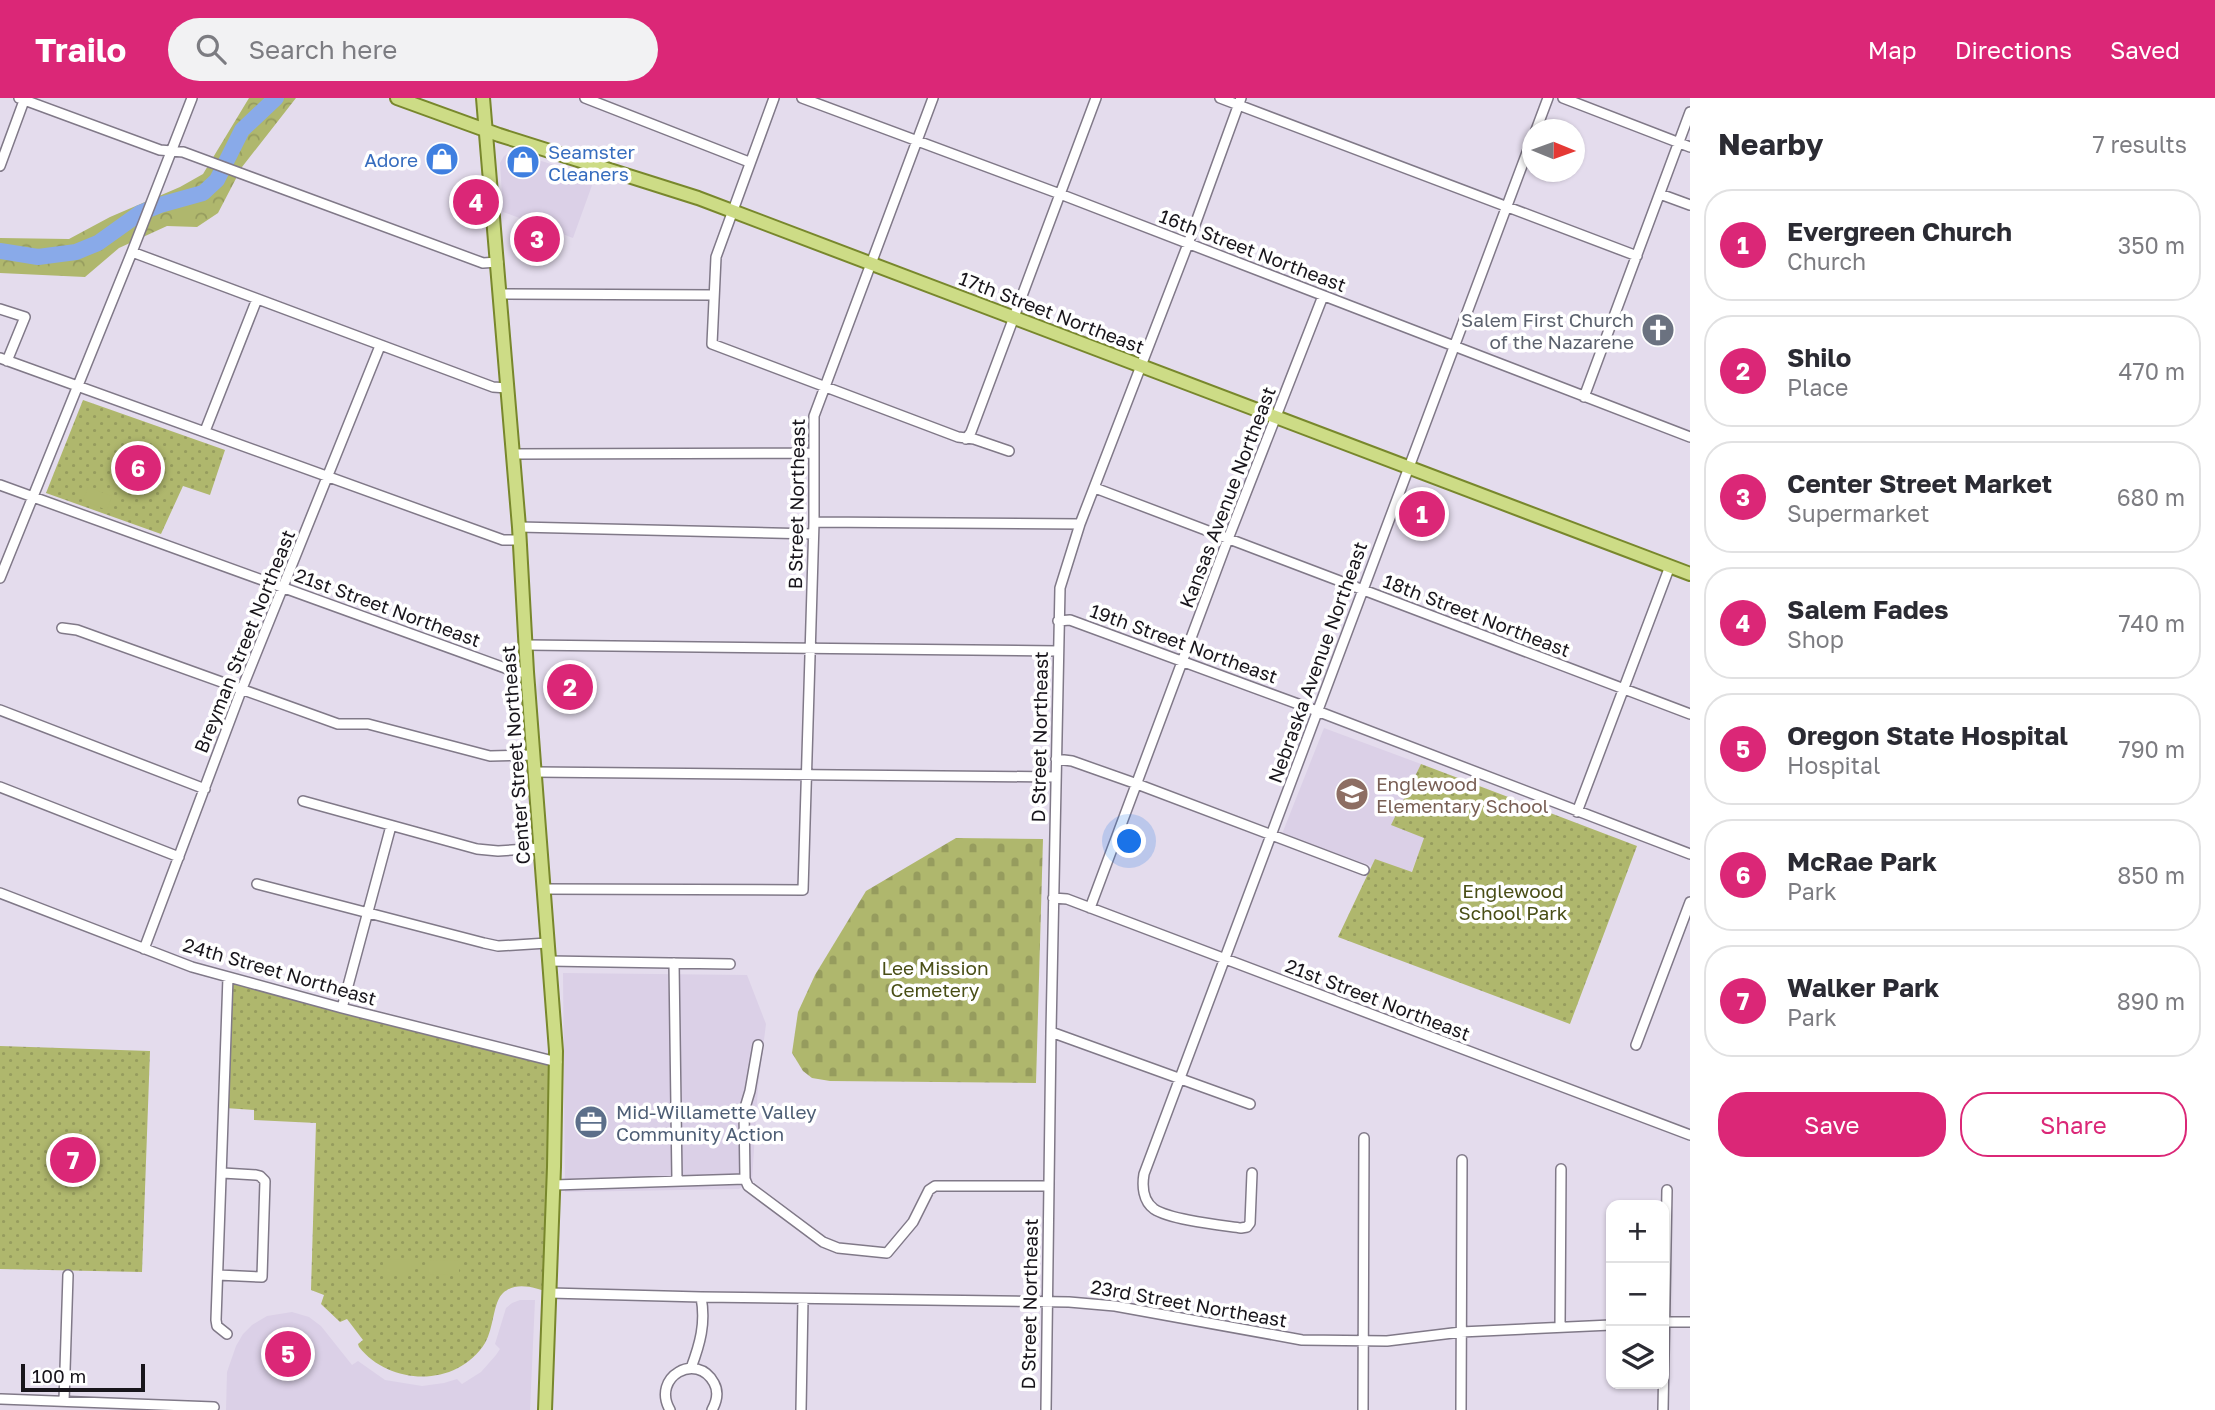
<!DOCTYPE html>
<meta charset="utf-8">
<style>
:root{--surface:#fff;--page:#f2f2f3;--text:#2b2b33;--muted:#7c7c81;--line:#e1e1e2;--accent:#db2777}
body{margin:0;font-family:"Golos Text",sans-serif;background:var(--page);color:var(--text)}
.controls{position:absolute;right:21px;bottom:21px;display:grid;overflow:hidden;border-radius:14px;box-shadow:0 2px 5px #0004}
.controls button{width:63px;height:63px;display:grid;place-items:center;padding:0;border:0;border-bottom:2px solid var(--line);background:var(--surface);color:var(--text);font:35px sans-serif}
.compass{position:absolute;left:1522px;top:21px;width:63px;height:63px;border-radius:50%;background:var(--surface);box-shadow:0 2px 5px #0004;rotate:91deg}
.scale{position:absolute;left:21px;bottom:18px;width:124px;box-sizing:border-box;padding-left:7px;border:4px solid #18151b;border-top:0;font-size:19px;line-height:24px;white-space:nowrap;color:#18151b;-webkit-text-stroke:5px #fff;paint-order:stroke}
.you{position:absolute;left:1130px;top:744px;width:24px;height:24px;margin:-18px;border:5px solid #fff;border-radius:50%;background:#1a73e8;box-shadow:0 0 0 10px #1a73e833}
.badge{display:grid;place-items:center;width:46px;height:46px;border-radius:50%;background:var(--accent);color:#fff;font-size:23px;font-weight:700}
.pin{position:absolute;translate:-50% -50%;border:4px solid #fff;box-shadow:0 2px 7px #0006}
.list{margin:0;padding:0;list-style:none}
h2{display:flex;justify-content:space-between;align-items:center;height:91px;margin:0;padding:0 28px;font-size:30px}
h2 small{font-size:23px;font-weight:400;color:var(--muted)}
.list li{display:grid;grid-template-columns:46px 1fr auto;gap:21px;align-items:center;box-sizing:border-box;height:112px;margin:0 14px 14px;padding:0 14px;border:2px solid var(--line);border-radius:28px}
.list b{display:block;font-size:26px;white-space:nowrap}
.list p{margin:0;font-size:23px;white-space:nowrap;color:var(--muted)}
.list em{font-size:23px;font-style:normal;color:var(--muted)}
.actions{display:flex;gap:14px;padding:21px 28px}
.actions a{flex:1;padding:16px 0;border:2px solid var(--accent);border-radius:28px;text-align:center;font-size:24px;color:var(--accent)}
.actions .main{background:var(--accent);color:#fff}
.icon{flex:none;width:38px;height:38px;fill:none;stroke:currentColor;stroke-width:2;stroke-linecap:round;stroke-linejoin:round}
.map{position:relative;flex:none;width:1690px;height:1312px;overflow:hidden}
header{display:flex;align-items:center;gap:42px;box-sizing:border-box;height:98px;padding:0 35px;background:var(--accent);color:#fff}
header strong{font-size:33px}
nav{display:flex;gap:38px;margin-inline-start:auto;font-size:24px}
.search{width:490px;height:63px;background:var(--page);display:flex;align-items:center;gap:18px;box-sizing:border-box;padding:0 24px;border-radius:38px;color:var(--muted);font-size:26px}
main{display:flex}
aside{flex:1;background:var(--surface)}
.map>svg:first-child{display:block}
.built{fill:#dbd0e7}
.green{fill:url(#green-dots)}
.forest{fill:url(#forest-crowns)}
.cemetery{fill:url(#cemetery-stones)}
.pitch{fill:#afb76d}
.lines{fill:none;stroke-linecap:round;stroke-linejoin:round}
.river{stroke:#89aae9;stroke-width:16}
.minor-casing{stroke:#807988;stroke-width:12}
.major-casing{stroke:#78872c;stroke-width:16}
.minor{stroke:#fff;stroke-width:9}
.major{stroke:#cddc86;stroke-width:12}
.labels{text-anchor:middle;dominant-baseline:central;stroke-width:7;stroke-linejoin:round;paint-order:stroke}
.shop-label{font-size:19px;fill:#366cbe;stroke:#fff;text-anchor:start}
.street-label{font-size:19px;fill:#18151b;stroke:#fff}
.worship-label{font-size:19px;fill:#5b616d;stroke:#fff;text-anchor:end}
.education-label{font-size:19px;fill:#785e54;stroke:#fff;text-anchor:start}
.park-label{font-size:19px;fill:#494e16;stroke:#fff}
.service-label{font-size:19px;fill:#4e5e75;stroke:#fff;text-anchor:start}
</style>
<header>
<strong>Trailo</strong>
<div class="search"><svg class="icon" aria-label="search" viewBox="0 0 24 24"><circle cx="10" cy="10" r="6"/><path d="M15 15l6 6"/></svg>Search here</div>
<nav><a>Map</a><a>Directions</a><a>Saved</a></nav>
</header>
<main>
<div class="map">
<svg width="1690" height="1312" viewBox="0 0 1690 1312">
<defs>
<pattern id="green-dots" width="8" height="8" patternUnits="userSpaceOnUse" patternTransform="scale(1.75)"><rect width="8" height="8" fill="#afb76d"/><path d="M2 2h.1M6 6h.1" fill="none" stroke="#969c5e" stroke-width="1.8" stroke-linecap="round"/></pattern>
<pattern id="forest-crowns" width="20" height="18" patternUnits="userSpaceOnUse" patternTransform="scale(1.75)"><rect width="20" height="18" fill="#afb76d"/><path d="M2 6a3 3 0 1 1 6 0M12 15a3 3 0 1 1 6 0" fill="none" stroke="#969c5e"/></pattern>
<pattern id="cemetery-stones" width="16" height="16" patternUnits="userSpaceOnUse" patternTransform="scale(1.75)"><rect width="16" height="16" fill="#afb76d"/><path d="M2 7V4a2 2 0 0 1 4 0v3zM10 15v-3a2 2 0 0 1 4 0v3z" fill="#969c5e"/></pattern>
</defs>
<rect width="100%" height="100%" fill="#e4dced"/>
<path class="built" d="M511,54L595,79L573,140L503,114L500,65L504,58Z
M1324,630L1421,666L1392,727L1425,739L1411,775L1375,761L1372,768L1282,736Z
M563,875L747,877L766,926L758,989L752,1083L739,1091L565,1094Z
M520,1202H535L530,1312H226L227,1274L236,1248L243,1236L252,1227L267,1218L292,1214L309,1219L321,1228L352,1267L358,1263L385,1282L422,1288L444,1285L457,1281L462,1286L481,1274L496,1257L500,1251L495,1246L506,1210L512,1205Z"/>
<path class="green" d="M83,302L225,352L210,397L183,388L161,436L46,395Z
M1421,666L1637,748L1570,926L1338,839L1375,761L1412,774L1424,740L1391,727Z
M228,879L557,964L550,1195C536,1190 516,1183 503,1195C493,1204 494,1230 485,1245C457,1290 390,1288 359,1249L358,1246L363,1242L347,1221L340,1224L321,1206L324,1197L311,1192L316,1025L254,1022V1012L225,1010Z
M0,948L150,953L142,1174L0,1171Z"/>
<path class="forest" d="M249,0H296L242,69L218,115L197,129L167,128L119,150L85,179L0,175V140L69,141L110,119L180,89L203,76Z"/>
<path class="cemetery" d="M956,740L1043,741L1036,985L830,983L812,980L803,973L792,955L798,914L815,877L866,793Z"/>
<path class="pitch" d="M88,389L112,398L107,412L83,403Z
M383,1161L413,1162V1175H383Z
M429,1162L459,1163V1177L429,1176Z"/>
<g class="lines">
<path class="river" d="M0,153L38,159L76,154L98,145L140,115L160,107L203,95L217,82L242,32L276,0"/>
<defs>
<path id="minor" d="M19,0L160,52L183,54L483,165L498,164
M585,0L749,64
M774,0L716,159L712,246L958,339L974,341L1009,353
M802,0L1060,96L1690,339
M1220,0L1637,158
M1563,0L1690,49
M1536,32L1548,0
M0,68L25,0
M1660,96L1690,107
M132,154L493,289L507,290
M501,196L713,197
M0,211L25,219L7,263
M0,260L503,442H519
M1584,299L1690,14
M205,333L257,201
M966,341L971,334L1096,0
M512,356L813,355
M0,387L516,574H527
M1095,390L1690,616
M814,424L1080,426
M519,429L813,436
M0,480L132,154L192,0
M1058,523L1070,522L1317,613L1690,756
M62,530L77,532L338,626H368L490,658L534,657
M526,547L1058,553
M0,612L205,691
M1056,661L1072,663L1137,686L1364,772
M535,674L1056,679
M0,689L179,759
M303,703L477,751L498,753L541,750
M1577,714L1670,468
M257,786L484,845L498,848L547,845
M544,791L803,792L814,424V318L933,0
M0,795L192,869L342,910L557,964
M1053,800L1067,801L1690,1037
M1090,810L1228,441L1323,198
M144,851L241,593L380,248
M549,863L730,866
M674,865L677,1082
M342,910L391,728
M1051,934L1250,1006
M758,947L750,993L744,1013L745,1081L748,1088L823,1144L838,1150L887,1155L913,1124L929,1092L935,1088H1049
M1636,947L1690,804
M1252,1075L1250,1125L1247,1129L1241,1130C1220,1127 1171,1122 1154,1111C1143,1103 1142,1088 1144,1076L1532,41
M554,1087L745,1081
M218,1177L262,1179L265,1083L260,1078L256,1077L223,1075
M550,1195L701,1199L1069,1204L1115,1208L1302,1242L1387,1243L1461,1234L1611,1227
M1664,1224H1690
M1560,1229L1561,1071
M227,1236L217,1228L216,1222L228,879
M691,1270C700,1246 706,1225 701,1199
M1,1301L214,1309
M64,1303L68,1177
M670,1312C651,1279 697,1253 714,1285C719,1294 717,1303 712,1312
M801,1312L803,1201
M1046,1312L1051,934L1060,490L1080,426L1188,146L1241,0
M1363,1312L1364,1040
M1461,1312L1462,1062
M1663,1312L1667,1092"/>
<path id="major" d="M397,0L499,37L698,100L1690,476
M483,0L519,429L527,574L556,953L554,1069L545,1312"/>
</defs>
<use href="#minor" class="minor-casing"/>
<use href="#major" class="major-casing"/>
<use href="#minor" class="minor"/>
<use href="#major" class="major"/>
</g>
<defs>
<symbol id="shop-disc" viewBox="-11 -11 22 22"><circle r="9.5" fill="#3f7fe0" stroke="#fff"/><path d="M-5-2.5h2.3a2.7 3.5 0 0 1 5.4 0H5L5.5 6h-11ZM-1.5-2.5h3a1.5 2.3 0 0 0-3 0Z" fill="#fff"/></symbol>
<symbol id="church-disc" viewBox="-11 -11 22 22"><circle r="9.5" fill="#6b7280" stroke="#fff"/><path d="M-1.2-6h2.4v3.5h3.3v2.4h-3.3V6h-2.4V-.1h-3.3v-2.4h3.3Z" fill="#fff"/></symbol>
<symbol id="school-disc" viewBox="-11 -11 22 22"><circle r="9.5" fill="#8d6e63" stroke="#fff"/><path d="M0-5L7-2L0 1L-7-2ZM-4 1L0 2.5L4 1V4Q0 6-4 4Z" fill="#fff"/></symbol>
<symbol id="office-disc" viewBox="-11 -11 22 22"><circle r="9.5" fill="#5c6f8a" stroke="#fff"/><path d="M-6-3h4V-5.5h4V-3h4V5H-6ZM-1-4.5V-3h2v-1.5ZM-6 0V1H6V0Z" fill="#fff"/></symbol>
</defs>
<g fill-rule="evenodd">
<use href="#shop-disc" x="423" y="42" width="38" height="38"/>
<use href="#shop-disc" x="504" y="45" width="38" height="38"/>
<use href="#church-disc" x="1639" y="213" width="38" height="38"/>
<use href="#school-disc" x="1333" y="677" width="38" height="38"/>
<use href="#office-disc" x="572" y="1005" width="38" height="38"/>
</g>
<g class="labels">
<g class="shop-label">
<text x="548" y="53">Seamster<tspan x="548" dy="22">Cleaners</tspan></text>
<text x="418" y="61" text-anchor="end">Adore</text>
</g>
<g class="street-label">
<text transform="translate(1253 152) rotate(21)">16th Street Northeast</text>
<text transform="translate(1052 214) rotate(21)">17th Street Northeast</text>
<text transform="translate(1227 399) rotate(-69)">Kansas Avenue Northeast</text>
<text transform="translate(796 406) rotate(-89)">B Street Northeast</text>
<text transform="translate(388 509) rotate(20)">21st Street Northeast</text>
<text transform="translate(1477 517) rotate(21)">18th Street Northeast</text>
<text transform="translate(244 543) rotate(-68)">Breyman Street Northeast</text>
<text transform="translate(1184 545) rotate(20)">19th Street Northeast</text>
<text transform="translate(1317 564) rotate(-70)">Nebraska Avenue Northeast</text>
<text transform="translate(1039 639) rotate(-89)">D Street Northeast</text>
<text transform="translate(515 657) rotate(-94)">Center Street Northeast</text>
<text transform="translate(280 873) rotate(16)">24th Street Northeast</text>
<text transform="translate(1378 901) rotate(21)">21st Street Northeast</text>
<text transform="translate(1189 1205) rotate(10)">23rd Street Northeast</text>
<text transform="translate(1029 1206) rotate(-89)">D Street Northeast</text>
</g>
<g class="worship-label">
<text x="1634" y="221">Salem First Church<tspan x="1634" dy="22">of the Nazarene</tspan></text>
</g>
<g class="education-label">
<text x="1376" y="685">Englewood<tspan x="1376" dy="22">Elementary School</tspan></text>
</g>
<g class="park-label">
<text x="1513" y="792">Englewood<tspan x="1513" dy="22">School Park</tspan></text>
<text x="935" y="869">Lee Mission<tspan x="935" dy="22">Cemetery</tspan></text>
</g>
<g class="service-label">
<text x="616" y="1013">Mid-Willamette Valley<tspan x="616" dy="22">Community Action</tspan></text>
</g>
</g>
</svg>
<div class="controls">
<button>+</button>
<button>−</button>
<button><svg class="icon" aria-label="layers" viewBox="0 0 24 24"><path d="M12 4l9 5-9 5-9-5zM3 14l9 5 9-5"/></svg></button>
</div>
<svg class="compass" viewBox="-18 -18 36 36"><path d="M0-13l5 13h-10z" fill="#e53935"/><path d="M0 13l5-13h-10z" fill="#7c7c81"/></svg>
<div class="scale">100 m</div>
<div class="you"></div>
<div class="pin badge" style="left:1422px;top:416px">1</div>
<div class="pin badge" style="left:570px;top:589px">2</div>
<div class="pin badge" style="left:537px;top:141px">3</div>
<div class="pin badge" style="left:476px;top:104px">4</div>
<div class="pin badge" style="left:288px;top:1256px">5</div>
<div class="pin badge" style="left:138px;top:370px">6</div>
<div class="pin badge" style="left:73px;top:1062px">7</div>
</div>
<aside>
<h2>Nearby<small>7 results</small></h2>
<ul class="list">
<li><span class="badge">1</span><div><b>Evergreen Church</b><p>Church</p></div><em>350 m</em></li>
<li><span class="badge">2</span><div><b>Shilo</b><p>Place</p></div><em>470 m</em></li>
<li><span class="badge">3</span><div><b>Center Street Market</b><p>Supermarket</p></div><em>680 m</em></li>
<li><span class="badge">4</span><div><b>Salem Fades</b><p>Shop</p></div><em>740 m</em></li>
<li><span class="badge">5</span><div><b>Oregon State Hospital</b><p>Hospital</p></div><em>790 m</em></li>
<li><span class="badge">6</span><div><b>McRae Park</b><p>Park</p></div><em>850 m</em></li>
<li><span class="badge">7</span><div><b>Walker Park</b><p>Park</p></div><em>890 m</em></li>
</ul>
<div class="actions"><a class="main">Save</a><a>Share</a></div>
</aside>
</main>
